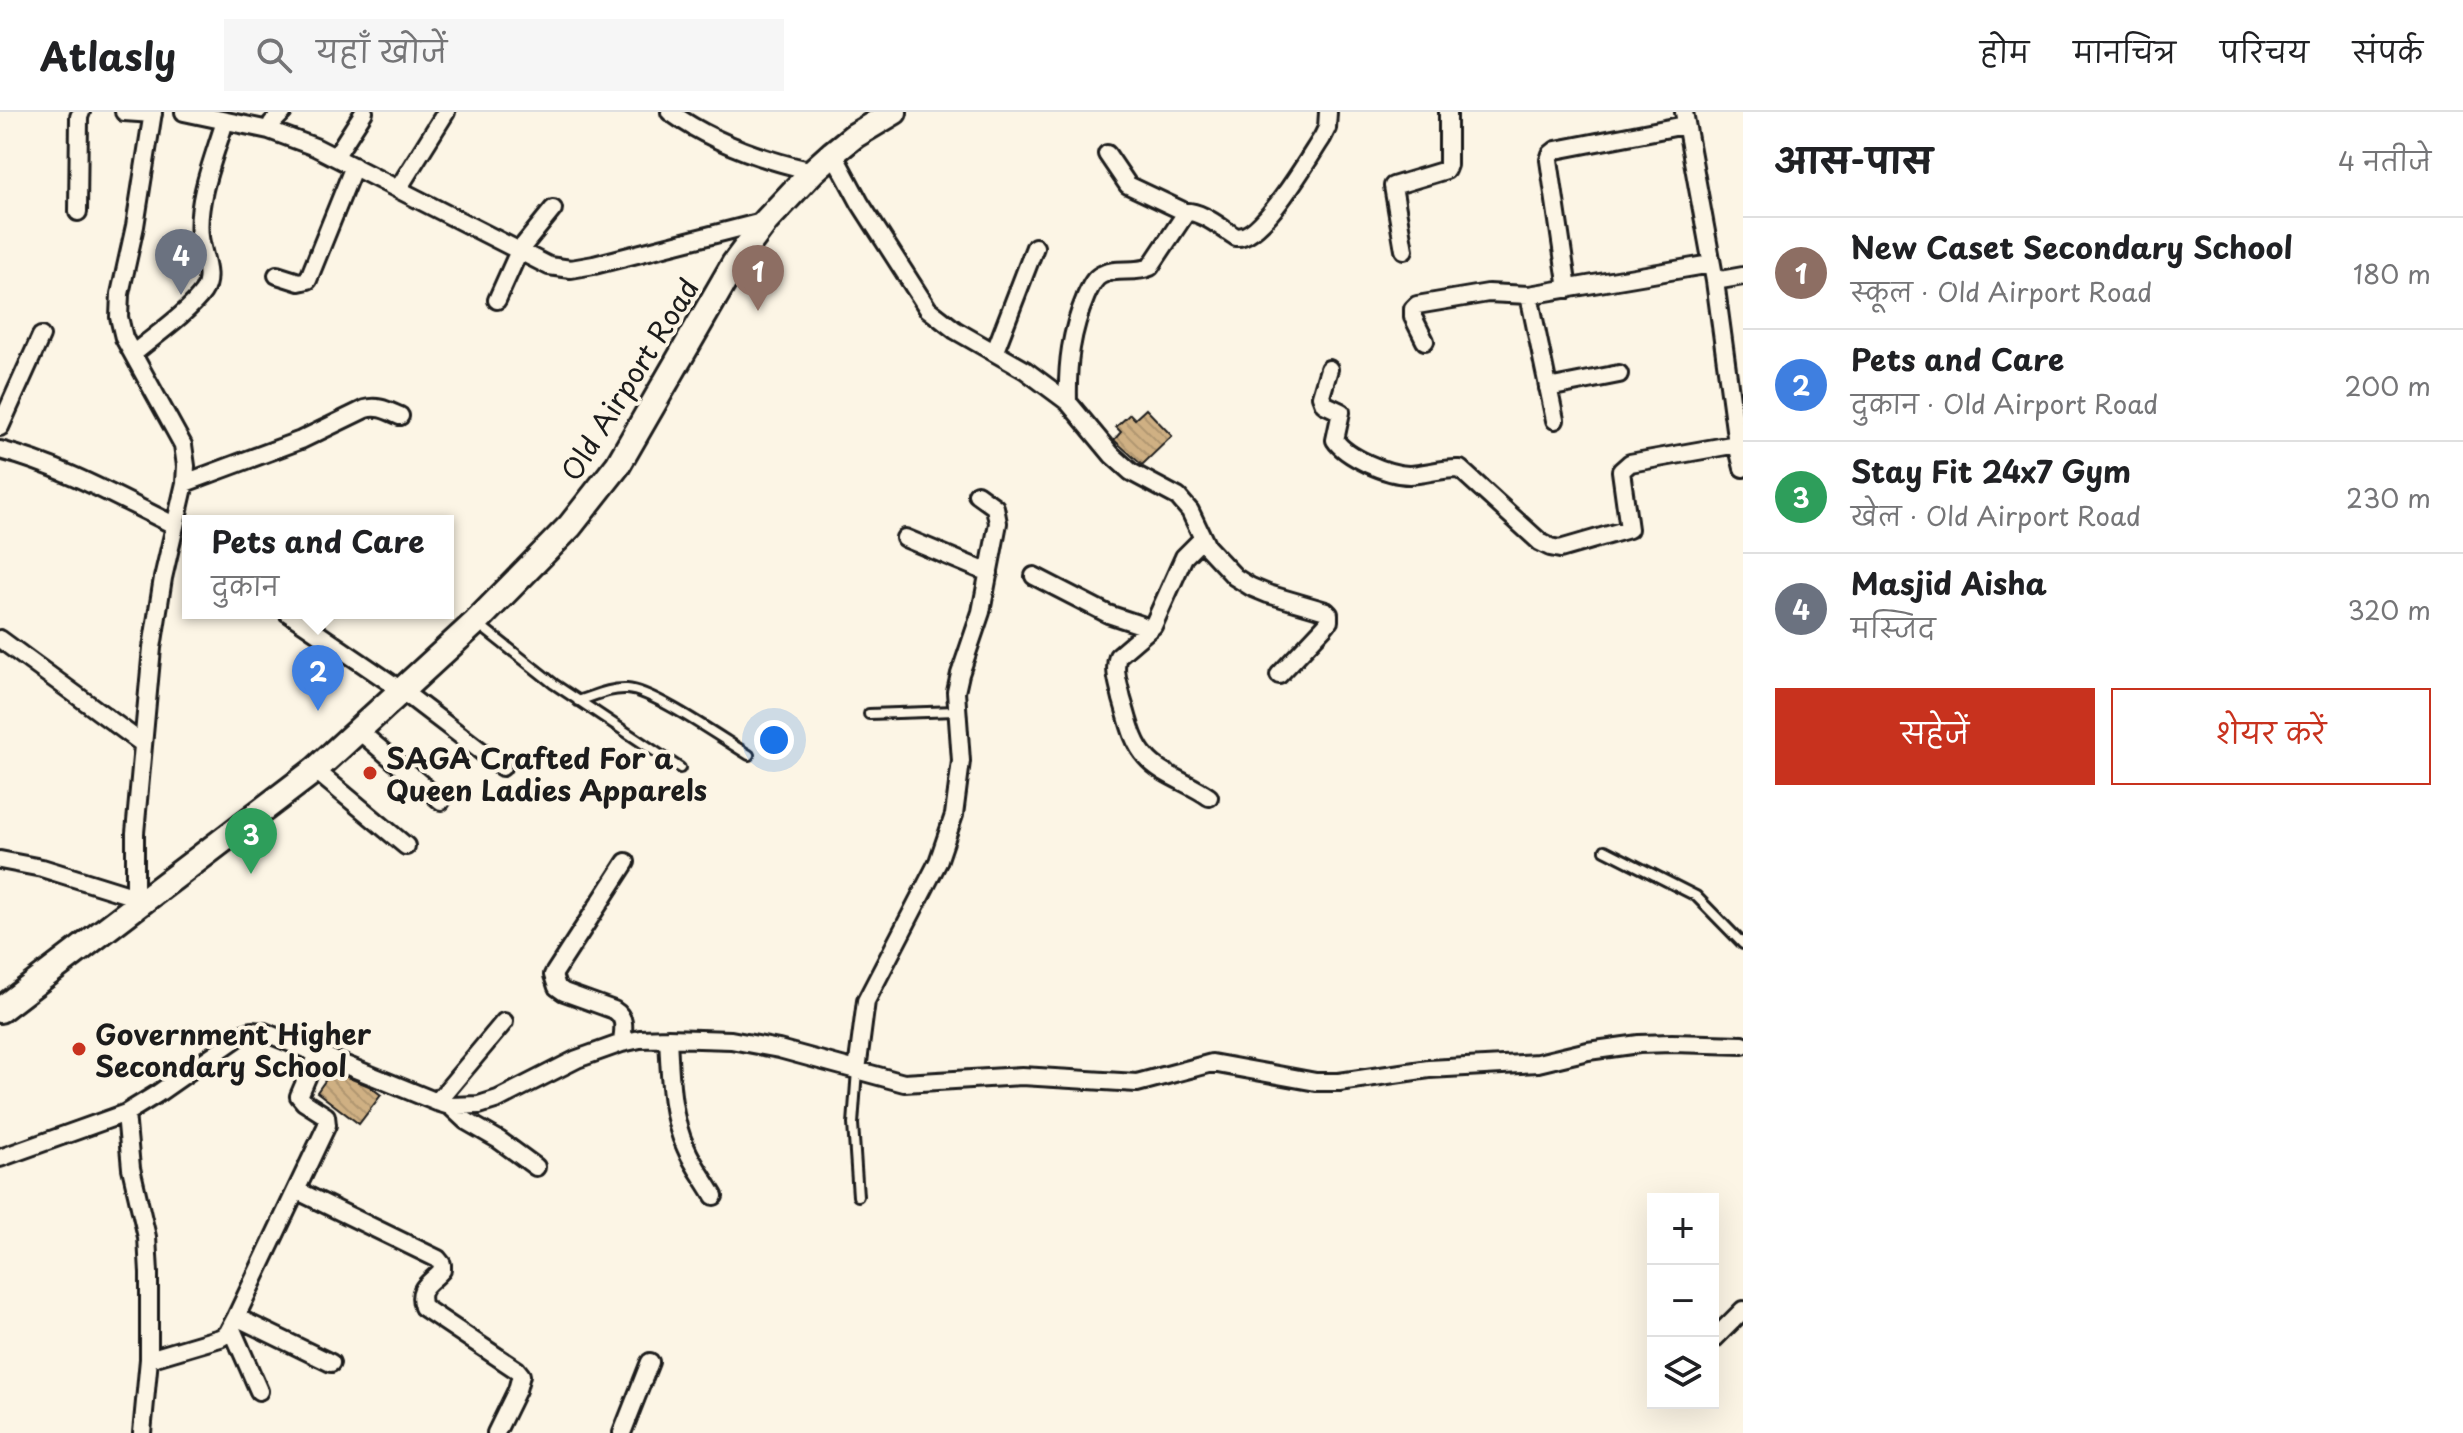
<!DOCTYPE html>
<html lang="hi">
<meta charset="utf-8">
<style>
:root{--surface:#fff;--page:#f6f6f6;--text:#202124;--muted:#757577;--line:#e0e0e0;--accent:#c8321e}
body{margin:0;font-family:"Playpen Sans","Playpen Sans Deva",sans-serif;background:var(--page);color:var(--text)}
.controls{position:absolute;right:24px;bottom:24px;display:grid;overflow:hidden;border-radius:0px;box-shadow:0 8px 32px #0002}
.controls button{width:72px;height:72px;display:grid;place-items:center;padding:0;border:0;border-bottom:2px solid var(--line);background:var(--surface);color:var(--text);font:40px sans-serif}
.you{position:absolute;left:774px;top:628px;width:28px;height:28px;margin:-20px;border:6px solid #fff;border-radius:50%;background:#1a73e8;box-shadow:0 0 0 12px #1a73e833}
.badge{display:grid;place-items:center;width:52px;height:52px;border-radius:50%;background:var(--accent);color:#fff;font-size:26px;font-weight:700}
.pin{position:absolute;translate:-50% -66px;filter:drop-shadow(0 2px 4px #0008)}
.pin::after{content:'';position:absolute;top:42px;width:28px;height:24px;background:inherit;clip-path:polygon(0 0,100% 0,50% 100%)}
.popup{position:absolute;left:182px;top:403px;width:272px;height:104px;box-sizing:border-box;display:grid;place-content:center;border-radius:0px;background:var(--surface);filter:drop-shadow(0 2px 6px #0005);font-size:26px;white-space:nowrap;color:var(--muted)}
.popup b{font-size:30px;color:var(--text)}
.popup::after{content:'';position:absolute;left:50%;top:100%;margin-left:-16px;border:16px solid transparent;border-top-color:var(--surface)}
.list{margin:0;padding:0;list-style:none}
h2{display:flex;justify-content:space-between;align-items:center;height:104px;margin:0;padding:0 32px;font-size:34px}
h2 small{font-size:26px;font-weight:400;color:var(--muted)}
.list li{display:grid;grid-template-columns:52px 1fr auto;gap:24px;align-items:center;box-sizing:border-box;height:112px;padding:0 32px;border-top:2px solid var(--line)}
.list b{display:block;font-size:30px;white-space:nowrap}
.list p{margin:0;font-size:26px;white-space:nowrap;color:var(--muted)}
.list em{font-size:26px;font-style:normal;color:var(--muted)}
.actions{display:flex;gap:16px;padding:24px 32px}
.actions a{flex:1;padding:18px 0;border:2px solid var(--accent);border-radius:0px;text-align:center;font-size:28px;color:var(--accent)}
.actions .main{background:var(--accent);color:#fff}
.icon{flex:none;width:44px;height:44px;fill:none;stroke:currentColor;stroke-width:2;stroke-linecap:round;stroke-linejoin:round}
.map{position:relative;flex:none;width:1743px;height:1321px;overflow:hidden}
header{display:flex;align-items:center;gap:48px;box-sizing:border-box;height:112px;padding:0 40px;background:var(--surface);border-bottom:2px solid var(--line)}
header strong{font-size:38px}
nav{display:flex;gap:44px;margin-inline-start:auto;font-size:28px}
.search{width:560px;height:72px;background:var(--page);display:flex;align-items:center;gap:20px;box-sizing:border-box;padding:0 28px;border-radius:0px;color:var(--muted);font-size:30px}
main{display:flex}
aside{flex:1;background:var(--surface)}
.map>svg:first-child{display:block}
.building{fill:url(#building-back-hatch);stroke:#1c1c1c;stroke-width:2}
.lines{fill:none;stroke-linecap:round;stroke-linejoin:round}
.service-casing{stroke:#1c1c1c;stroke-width:14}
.minor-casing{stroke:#1c1c1c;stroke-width:22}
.secondary-casing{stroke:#1c1c1c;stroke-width:30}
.service{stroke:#fcf5e5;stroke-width:8}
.minor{stroke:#fcf5e5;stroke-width:16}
.secondary{stroke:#fcf5e5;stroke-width:24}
.poi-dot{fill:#c8321e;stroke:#fcf5e5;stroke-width:3}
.labels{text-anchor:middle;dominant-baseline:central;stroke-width:8;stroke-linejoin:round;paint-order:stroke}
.street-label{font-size:28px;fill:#1c1c1c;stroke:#fcf5e5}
.poi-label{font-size:28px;font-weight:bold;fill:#1c1c1c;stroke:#fcf5e5;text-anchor:start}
</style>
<header>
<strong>Atlasly</strong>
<div class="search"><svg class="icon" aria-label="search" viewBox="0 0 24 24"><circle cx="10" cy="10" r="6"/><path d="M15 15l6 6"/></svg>यहाँ खोजें</div>
<nav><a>होम</a><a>मानचित्र</a><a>परिचय</a><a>संपर्क</a></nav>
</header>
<main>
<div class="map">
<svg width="1743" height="1321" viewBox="0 0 1743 1321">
<defs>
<pattern id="building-back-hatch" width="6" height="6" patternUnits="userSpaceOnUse" patternTransform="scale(2)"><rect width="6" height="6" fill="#cfb083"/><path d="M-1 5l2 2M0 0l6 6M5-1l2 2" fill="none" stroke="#b19771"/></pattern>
</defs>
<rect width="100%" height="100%" fill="#fcf5e5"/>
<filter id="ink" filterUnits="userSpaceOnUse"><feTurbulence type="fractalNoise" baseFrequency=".0125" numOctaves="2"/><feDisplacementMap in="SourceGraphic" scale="16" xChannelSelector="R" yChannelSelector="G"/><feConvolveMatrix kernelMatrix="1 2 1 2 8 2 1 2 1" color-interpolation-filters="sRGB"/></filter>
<g filter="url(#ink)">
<path class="building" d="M1146,297L1172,324L1142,353L1114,328L1121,320L1116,315L1130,302L1135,307Z
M332,959L369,974L381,983L359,1012L317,980Z"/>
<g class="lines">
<defs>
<path id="service" d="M477,511L554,572L680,656
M578,589C594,584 610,576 627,577C653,578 724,628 749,643
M869,602L956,599
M1605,738L1696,784L1743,832
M857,958L853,1012L858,1084"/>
<path id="minor" d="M124,0L153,2
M184,0L269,18L315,35L549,154L571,157L594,153L766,109
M670,0C712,30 763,48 813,59
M1684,0L1715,169L1737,332L1743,356
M269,18L272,11L283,0
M833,41L860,91L928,197L955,218L1025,258L1068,290L1112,343L1131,360L1178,385L1190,399L1207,435L1235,465L1251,475L1268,482L1326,499L1329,502V509L1325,514L1279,563
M335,45L364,0
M398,77L446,0
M78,100L79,5L81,0
M1183,100C1201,98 1221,116 1236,125C1262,128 1308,47 1322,26L1327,16L1328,0
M1404,138L1393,74L1446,58L1448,53V0
M277,163L299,170L308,168L354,54
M1715,169L1743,164
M1568,177L1549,48L1551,42L1556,38L1685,13
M1529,183L1555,308
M497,188L519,139L553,97
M1425,229L1413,205V197L1417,193L1488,181L1529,183L1711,152
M995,239L1035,135
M133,242C153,225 189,200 203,180C214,164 202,143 200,125C196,87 214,46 225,9
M1329,257L1321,284L1324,292L1341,300L1335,328C1346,345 1388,363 1409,363C1426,362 1443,356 1460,357L1540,430L1550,435L1560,437L1629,417L1621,359L1630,351L1737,332
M1548,276L1619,262
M1068,290C1067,251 1071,220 1086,184C1090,176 1093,167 1101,163C1115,155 1135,162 1150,155L1184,104L1181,98L1128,73L1107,42
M0,315L41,224
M0,338C62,354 117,385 174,413
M185,371L301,328L365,297C378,293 388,299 400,304
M905,426L989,461
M1202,427L1184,445L1153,514L1118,544C1113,558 1119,573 1122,587C1128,606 1132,630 1146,645C1161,663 1190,671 1209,685
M1034,464L1108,502L1150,516
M288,501L401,578L502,655
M0,527L143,632
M358,618L441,689
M315,658L406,734
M0,748L42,756L145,788
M135,784V721L152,536L163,466L185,371L186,354L183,333L124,226L119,205L120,182L135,114L153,0
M668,926C670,961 670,1003 686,1036C693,1053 705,1068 714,1084
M622,931C623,918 627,906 614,898L564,880L557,875L553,863L626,750
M857,958L866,889L938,750L954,703L961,649L956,580L960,562L981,500L998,411L995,395L977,382
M437,990L504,910
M450,994L466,1009L499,1028L536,1055
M126,1001L131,1056L147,1125L149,1161V1247L142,1321
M0,1046L126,1001L157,982L243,922L252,919L264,920L437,990L450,994L479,993L498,987L577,947L622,931L640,927L668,926L731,928L779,937L904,971L1022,964L1137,971L1212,951L1316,970H1339L1429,957L1538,951L1588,939L1639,932L1672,931L1743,933
M298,1079L438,1147L442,1152V1158C430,1172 416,1175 423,1195L517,1258L521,1263L517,1278L496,1321
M236,1205L331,1251
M231,1215L259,1279
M1713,1228L1743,1198
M149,1247L220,1226L227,1222L236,1205L327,1013L326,1004L304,990L299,984L317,942
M622,1321L650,1250"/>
<path id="secondary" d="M0,898L315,658L476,510L570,414L618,353L734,152L766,109L813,59L833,41L854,24L894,0"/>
</defs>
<use href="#service" class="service-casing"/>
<use href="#minor" class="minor-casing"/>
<use href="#secondary" class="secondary-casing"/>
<use href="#service" class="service"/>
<use href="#minor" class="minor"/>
<use href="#secondary" class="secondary"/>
</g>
</g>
<g class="poi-dot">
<circle cx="370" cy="661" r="8"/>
<circle cx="79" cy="937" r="8"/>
</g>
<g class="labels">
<g class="street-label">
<text transform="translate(629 267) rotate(-58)">Old Airport Road</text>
</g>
<g class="poi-label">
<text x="386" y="645">SAGA Crafted For a<tspan x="386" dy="32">Queen Ladies Apparels</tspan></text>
<text x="95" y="921">Government Higher<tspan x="95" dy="32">Secondary School</tspan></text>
</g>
</g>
</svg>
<div class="controls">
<button>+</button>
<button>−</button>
<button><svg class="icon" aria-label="layers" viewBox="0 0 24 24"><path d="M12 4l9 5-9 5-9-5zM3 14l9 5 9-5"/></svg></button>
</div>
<div class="you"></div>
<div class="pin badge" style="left:758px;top:199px;background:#8d6e63">1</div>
<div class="pin badge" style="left:318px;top:599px;background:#3f7fe0">2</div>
<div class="popup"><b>Pets and Care</b>दुकान</div>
<div class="pin badge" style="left:251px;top:762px;background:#2e9e5b">3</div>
<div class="pin badge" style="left:181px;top:183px;background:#6b7280">4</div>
</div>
<aside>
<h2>आस-पास<small>4 नतीजे</small></h2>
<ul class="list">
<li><span class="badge" style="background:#8d6e63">1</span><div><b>New Caset Secondary School</b><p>स्कूल · Old Airport Road</p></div><em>180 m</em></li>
<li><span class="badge" style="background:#3f7fe0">2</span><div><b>Pets and Care</b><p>दुकान · Old Airport Road</p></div><em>200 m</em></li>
<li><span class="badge" style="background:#2e9e5b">3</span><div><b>Stay Fit 24x7 Gym</b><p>खेल · Old Airport Road</p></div><em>230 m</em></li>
<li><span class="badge" style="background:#6b7280">4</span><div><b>Masjid Aisha</b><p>मस्जिद</p></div><em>320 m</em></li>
</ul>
<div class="actions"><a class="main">सहेजें</a><a>शेयर करें</a></div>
</aside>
</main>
